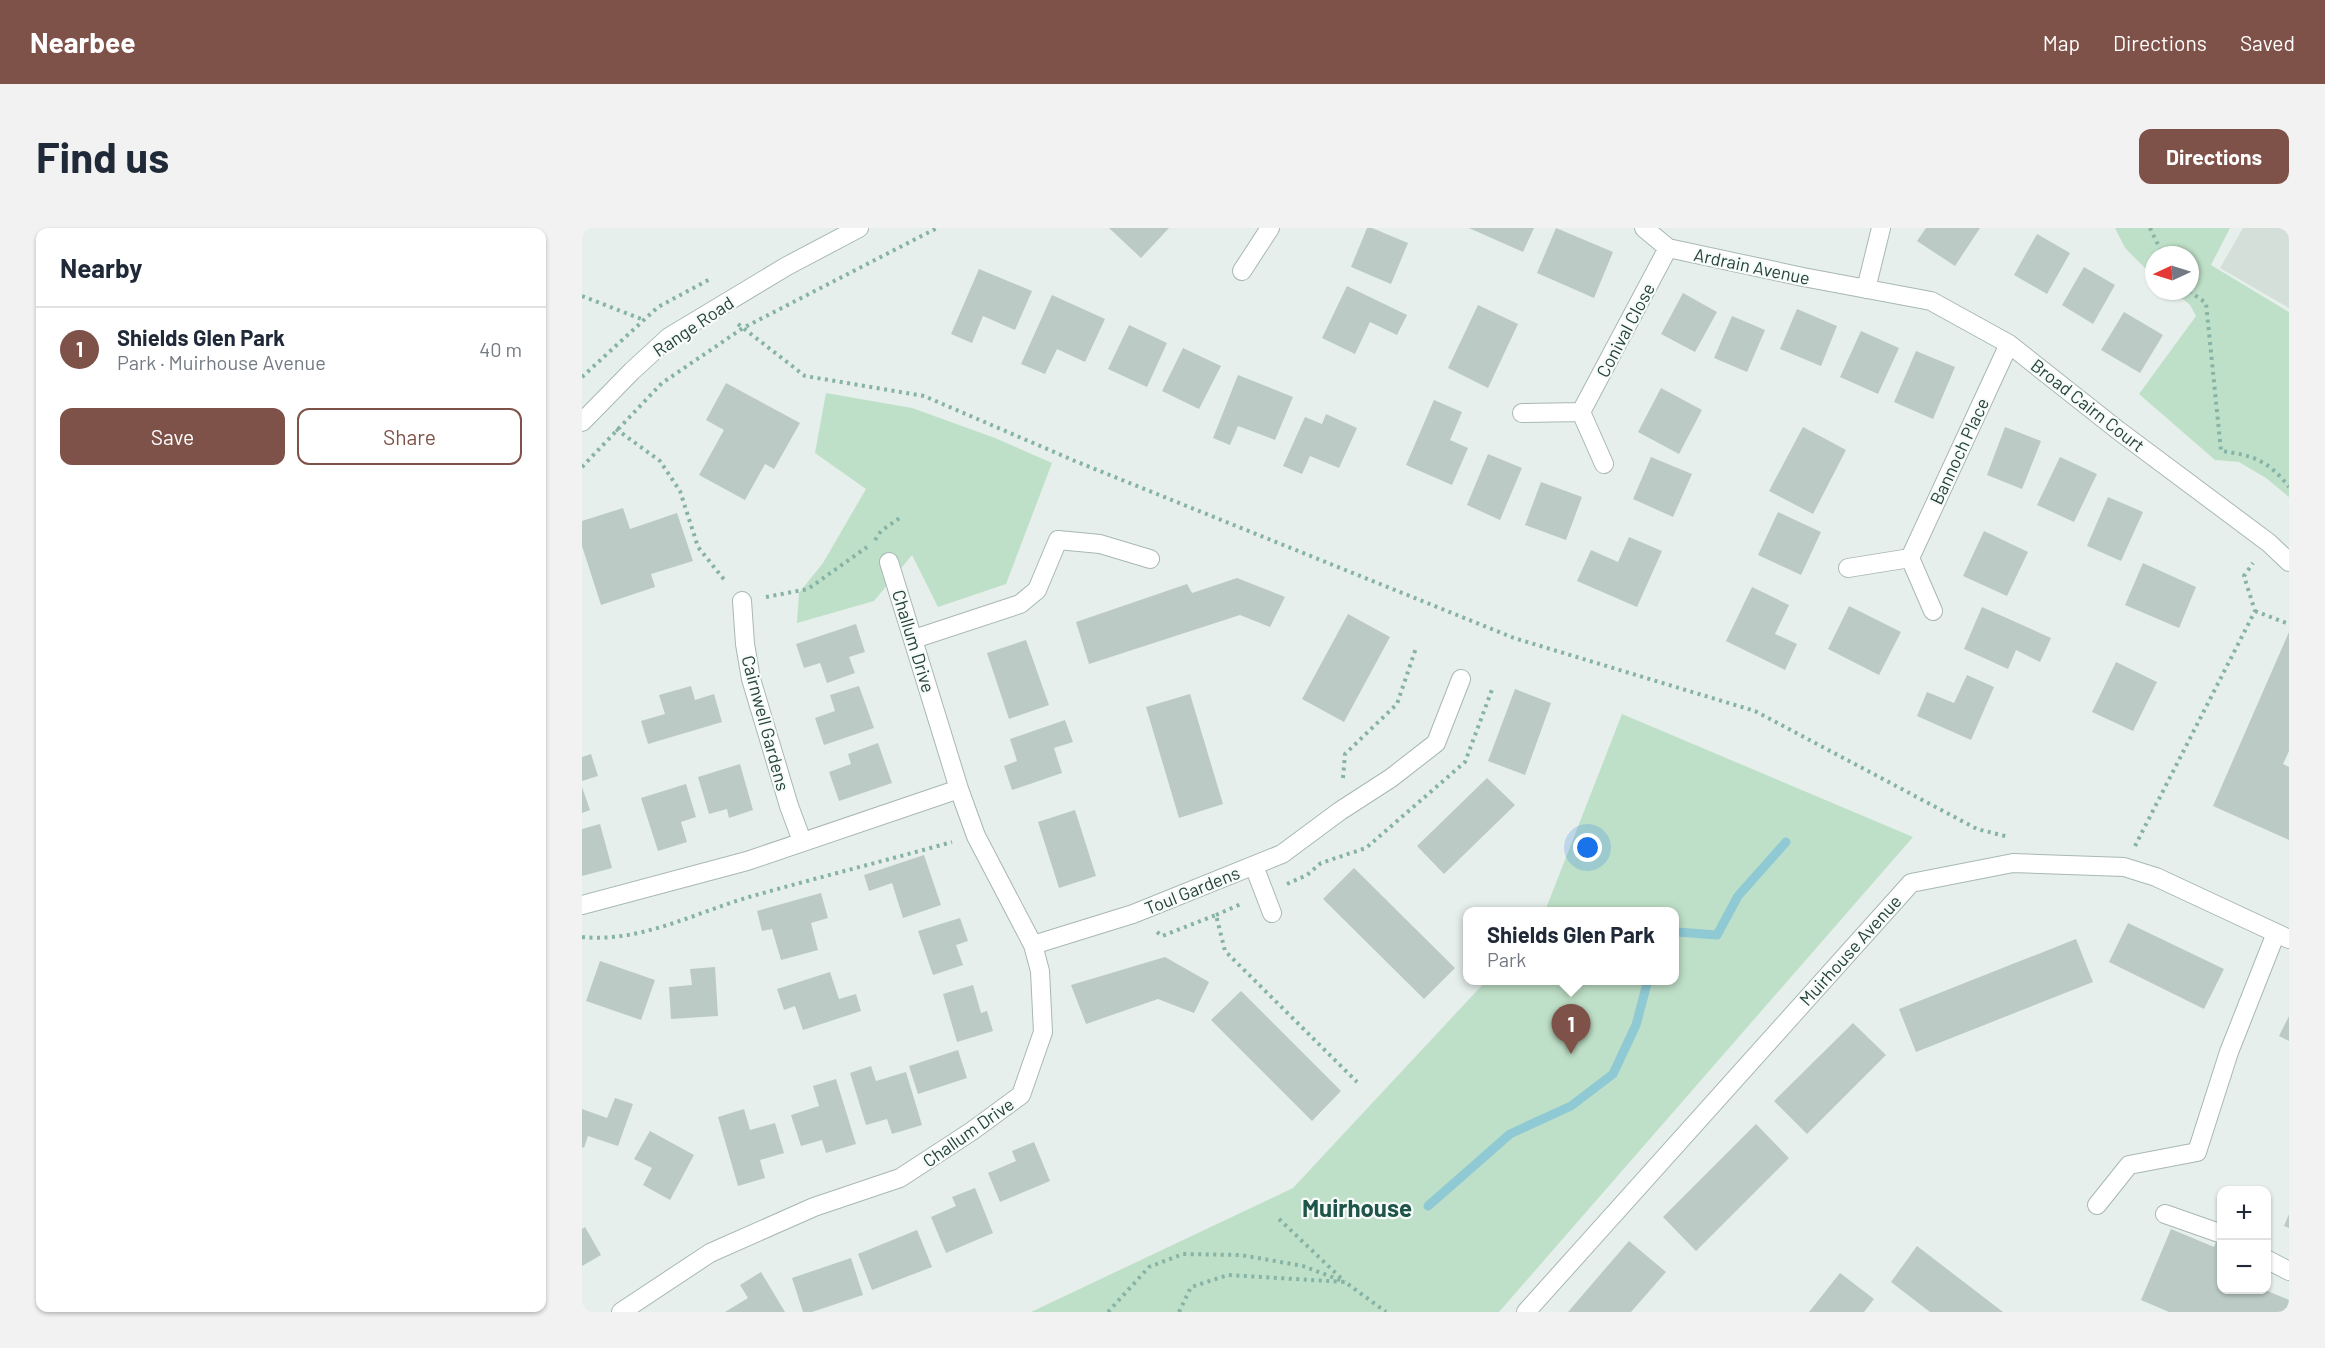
<!DOCTYPE html>
<meta charset="utf-8">
<style>
:root{--surface:#fff;--page:#f2f2f3;--text:#1f2937;--muted:#747a83;--line:#e0e1e3;--accent:#7f5249}
body{margin:0;font-family:Barlow,sans-serif;background:var(--page);color:var(--text)}
.controls{position:absolute;right:18px;bottom:18px;display:grid;overflow:hidden;border-radius:12px;box-shadow:0 2px 4px #0004}
.controls button{width:54px;height:54px;display:grid;place-items:center;padding:0;border:0;border-bottom:2px solid var(--line);background:var(--surface);color:var(--text);font:30px sans-serif}
.compass{position:absolute;left:1563px;top:18px;width:54px;height:54px;border-radius:50%;background:var(--surface);box-shadow:0 2px 4px #0004;rotate:266deg}
.you{position:absolute;left:1006px;top:620px;width:21px;height:21px;margin:-15px;border:4px solid #fff;border-radius:50%;background:#1a73e8;box-shadow:0 0 0 9px #1a73e833}
.badge{display:grid;place-items:center;width:39px;height:39px;border-radius:50%;background:var(--accent);color:#fff;font-size:20px;font-weight:700}
.pin{position:absolute;translate:-50% -50px;filter:drop-shadow(0 2px 3px #0008)}
.pin::after{content:'';position:absolute;top:32px;width:21px;height:18px;background:inherit;clip-path:polygon(0 0,100% 0,50% 100%)}
.popup{position:absolute;left:881px;top:679px;width:216px;height:78px;box-sizing:border-box;display:grid;place-content:center;border-radius:12px;background:var(--surface);filter:drop-shadow(0 2px 4px #0005);font-size:20px;white-space:nowrap;color:var(--muted)}
.popup b{font-size:22px;color:var(--text)}
.popup::after{content:'';position:absolute;left:50%;top:100%;margin-left:-12px;border:12px solid transparent;border-top-color:var(--surface)}
.list{margin:0;padding:0;list-style:none}
h2{display:flex;justify-content:space-between;align-items:center;height:78px;margin:0;padding:0 24px;font-size:26px}
h2 small{font-size:20px;font-weight:400;color:var(--muted)}
.list li{display:grid;grid-template-columns:39px 1fr auto;gap:18px;align-items:center;box-sizing:border-box;height:84px;padding:0 24px;border-top:2px solid var(--line)}
.list b{display:block;font-size:22px;white-space:nowrap}
.list p{margin:0;font-size:20px;white-space:nowrap;color:var(--muted)}
.list em{font-size:20px;font-style:normal;color:var(--muted)}
.actions{display:flex;gap:12px;padding:18px 24px}
.actions a{flex:1;padding:14px 0;border:2px solid var(--accent);border-radius:12px;text-align:center;font-size:21px;color:var(--accent)}
.actions .main{background:var(--accent);color:#fff}
.map{position:relative;flex:none;width:1707px;height:1084px;overflow:hidden;border-radius:12px}
header{display:flex;align-items:center;gap:36px;box-sizing:border-box;height:84px;padding:0 30px;background:var(--accent);color:#fff}
header strong{font-size:28px}
nav{display:flex;gap:33px;margin-inline-start:auto;font-size:21px}
.intro{display:flex;align-items:center;justify-content:space-between;box-sizing:border-box;height:144px;padding:0 36px}
h1{margin:0;font-size:42px}
.button{padding:15px 27px;border-radius:12px;background:var(--accent);color:#fff;font-size:21px;font-weight:700}
main{display:flex;gap:36px;padding:0 36px}
aside{flex:1;background:var(--surface);border-radius:12px;box-shadow:0 2px 4px #0004}
.map>svg:first-child{display:block}
.built{fill:#d4dfda}
.green{fill:#bfe0c8}
.lines{fill:none;stroke-linecap:round;stroke-linejoin:round}
.stream{stroke:#8ec9d4;stroke-width:9}
.building{fill:#bbcac4}
.minor-casing{stroke:#a8b8b2;stroke-width:20}
.path{stroke:#86b3a5;stroke-width:4;stroke-dasharray:3 4.5;stroke-linecap:butt}
.minor{stroke:#fff;stroke-width:18}
.labels{text-anchor:middle;dominant-baseline:central;stroke-width:4.5;stroke-linejoin:round;paint-order:stroke}
.street-label{font-size:18px;fill:#24423a;stroke:#f7fbf9}
.district-label{font-size:24px;font-weight:bold;fill:#1f5548;stroke:#f7fbf9}
</style>
<header>
<strong>Nearbee</strong>
<nav><a>Map</a><a>Directions</a><a>Saved</a></nav>
</header>
<div class="intro"><h1>Find us</h1><a class="button">Directions</a></div>
<main>
<aside>
<h2>Nearby<small></small></h2>
<ul class="list">
<li><span class="badge">1</span><div><b>Shields Glen Park</b><p>Park · Muirhouse Avenue</p></div><em>40 m</em></li>
</ul>
<div class="actions"><a class="main">Save</a><a>Share</a></div>
</aside>
<div class="map">
<svg width="1707" height="1084" viewBox="0 0 1707 1084">
<rect width="100%" height="100%" fill="#e6efeb"/>
<path class="built" d="M1661,0H1707V80L1638,40Z"/>
<path class="green" d="M1533,0H1648L1629,37L1707,84V269L1684,250L1657,234L1633,232L1557,166L1614,88L1608,77L1591,63H1608V27H1572V49L1543,20Z
M244,165L330,180L413,210L470,235L424,356L356,379L330,327L292,373L215,395L217,365L241,335L284,261L233,225Z
M1040,486L1331,609L917,1084H449L711,960L904,753L1092,752V684L963,683Z"/>
<g class="lines">
<path class="stream" d="M1092,708L1095,704L1135,707L1156,668L1204,614
M846,978L928,906L989,878L1031,846L1054,797L1066,752"/>
</g>
<path class="building" d="M527,0H587L559,30Z
M785,0H790L826,15L809,56L769,39Z
M887,0H952L941,24Z
M974,0L1031,24L1012,70L955,45Z
M1344,0H1398L1373,38L1335,13Z
M1455,6L1488,25L1465,66L1432,47Z
M1502,39L1533,57L1511,96L1480,77Z
M397,41L450,63L433,102L401,88L390,115L369,106Z
M765,58L825,87L815,107L788,94L773,126L740,110Z
M1101,65L1135,84L1113,124L1079,106Z
M470,67L523,91L503,134L475,121L463,146L439,136Z
M896,77L936,96L906,160L866,140Z
M1215,81L1255,98L1239,138L1198,121Z
M1542,84L1581,107L1558,145L1519,122Z
M1150,88L1183,102L1165,144L1132,130Z
M547,97L585,115L565,159L526,141Z
M1279,103L1317,120L1296,166L1258,149Z
M601,120L639,138L617,181L580,163Z
M1334,123L1373,139L1351,191L1312,174Z
M656,147L711,169L693,212L656,198L648,217L631,210Z
M144,155L218,195L192,241L183,236L163,272L117,247L142,202L124,192Z
M1079,160L1120,182L1097,226L1056,204Z
M852,172L880,184L868,212L886,220L870,257L824,237Z
M744,186L775,200L757,240L728,228L720,246L701,238L723,189L740,196Z
M1221,199L1264,222L1231,286L1187,263Z
M1423,199L1459,213L1440,261L1405,247Z
M906,226L940,240L918,292L885,277Z
M1069,229L1110,246L1091,289L1051,271Z
M1478,229L1515,246L1492,294L1455,277Z
M959,254L1000,269L984,312L943,297Z
M1526,269L1561,284L1539,333L1505,318Z
M41,280L48,301L95,285L111,333L69,346L73,359L19,377L0,318V293Z
M1196,284L1239,304L1219,347L1176,327Z
M1402,303L1446,324L1425,368L1381,348Z
M1047,309L1080,323L1055,379L995,353L1009,322L1036,334Z
M1561,335L1614,359L1597,400L1543,377Z
M655,350L703,369L688,399L658,387L507,436L494,394L605,356L610,365Z
M1170,359L1207,377L1193,406L1215,416L1203,442L1144,413Z
M1267,378L1319,404L1297,447L1246,421Z
M1400,379L1469,410L1458,434L1434,422L1426,441L1382,421Z
M766,386L808,409L762,494L720,471Z
M274,396L283,424L267,429L273,445L245,455L238,435L222,440L214,416Z
M1707,404V523L1701,536L1707,539V612L1631,578Z
M444,412L467,477L427,491L405,425Z
M1534,434L1575,454L1551,503L1510,484Z
M1385,447L1412,459L1389,512L1335,488L1345,464L1372,475Z
M109,458L113,472L132,466L140,494L66,516L59,493L83,486L77,467Z
M277,458L292,500L242,517L233,490L253,483L248,467Z
M933,461L969,475L943,547L906,533Z
M608,466L641,576L597,590L564,479Z
M483,492L491,514L472,520L480,545L430,562L422,538L435,533L428,511Z
M296,515L310,555L257,573L247,544L269,536L266,526Z
M9,526L16,548L0,553V529Z
M158,536L171,582L147,590L145,581L127,586L116,549Z
M905,550L933,577L862,646L835,618Z
M104,556L114,589L99,594L105,614L76,623L59,570Z
M0,559L8,582L0,585Z
M493,582L514,648L477,660L456,594Z
M18,596L30,640L0,648V601Z
M342,627L359,677L321,690L310,655L287,663L282,647Z
M772,640L873,740L842,771L741,671Z
M239,665L246,690L229,695L236,722L199,732L190,701L180,703L175,683Z
M378,690L386,713L374,717L381,737L351,747L336,703Z
M1546,695L1642,741L1622,781L1527,734Z
M1494,711L1511,754L1334,824L1317,781Z
M583,729L627,754L612,785L576,771L504,796L489,757Z
M18,733L73,752L59,792L4,773Z
M133,739L136,788L89,791L87,759L110,757L108,741Z
M248,744L257,771L274,766L279,783L221,802L213,778L202,782L195,761Z
M391,757L399,785L405,783L411,803L375,814L361,766Z
M659,763L759,863L730,893L629,792Z
M1707,788V813L1697,808Z
M1271,795L1304,827L1225,906L1192,873Z
M376,822L385,850L336,866L327,838Z
M289,838L294,853L324,844L340,897L310,906L305,891L284,897L268,845Z
M254,851L274,916L244,925L240,912L219,918L209,887L237,878L231,858Z
M33,870L51,876L36,918L6,908L2,920L0,919V881L25,890Z
M162,881L168,902L193,895L202,925L178,932L183,950L156,958L136,889Z
M1174,896L1207,930L1114,1023L1081,989Z
M68,903L112,927L88,972L61,957L70,940L52,931Z
M452,914L468,953L418,974L406,945L434,933L430,923Z
M393,960L411,1005L364,1025L349,989L374,978L370,969Z
M1707,986V1000L1702,998Z
M3,999L19,1027L0,1038V1001Z
M1589,1001L1632,1019L1636,1010L1640,1011V1062H1683L1707,1072L1706,1084H1587L1559,1072Z
M335,1002L350,1039L290,1062L276,1026Z
M1047,1013L1084,1044L1049,1084H986Z
M1335,1018L1421,1084H1348L1309,1054Z
M269,1030L281,1067L230,1084H221L210,1050Z
M179,1044L203,1084H143L166,1070L158,1057Z
M1258,1045L1292,1071L1282,1084H1227Z"/>
<g class="lines">
<defs>
<path id="minor" d="M1062,0L1086,20L1221,49L1349,73L1427,116L1537,203L1687,315L1707,334
M660,43L688,0
M1284,61L1299,0
M999,184L1022,236
M940,185L999,184L1086,20
M0,194L50,143L87,109L205,38L277,0
M1328,330L1351,383
M1266,340L1328,330L1427,116
M160,373L163,416L169,451L207,578L220,613
M332,411L438,376L455,362L476,312L518,316L568,331
M672,638L690,685
M0,677L165,633L377,561
M451,717L551,686L700,626L758,583L809,550L854,515L879,451
M1515,977L1547,937L1615,924L1647,824L1694,705
M1583,986L1640,1006
M1684,1031L1707,1043
M39,1084L128,1025L232,979L318,950L390,903L439,867L461,804L458,743L451,717L394,608L377,561L307,334
M944,1084L1329,655L1431,635L1542,639L1574,649L1707,711"/>
</defs>
<use href="#minor" class="minor-casing"/>
<path class="path" d="M1568,0L1581,27
M1607,63L1624,75L1639,223C1671,227 1687,233 1707,259
M0,68L62,92
M156,96L223,148L342,168L493,233L932,410L1173,483L1395,601L1427,609
M0,149L76,79L130,50
M34,201L78,233L98,263L116,319L144,354
M0,239L80,155L161,100L355,0
M293,312L299,303L319,289
M184,369L226,361L285,319
M1673,383L1707,396
M761,550L763,526L815,476L834,420
M1553,618L1673,383L1662,348L1671,335
M705,656L725,647L739,635L784,620L883,534L911,459
M634,687L659,676
M575,704L580,708L634,687L643,723L775,854
M0,709C57,715 113,685 167,669C234,650 302,633 370,614
M697,991L762,1053
M526,1084L567,1039L601,1026L659,1027L721,1038L763,1054
M597,1084L609,1059L646,1047L763,1054L804,1084"/>
<use href="#minor" class="minor"/>
</g>
<g class="labels">
<g class="street-label">
<text transform="translate(1170 38) rotate(12)">Ardrain Avenue</text>
<text transform="translate(111 98) rotate(-34)">Range Road</text>
<text transform="translate(1043 102) rotate(-62)">Conival Close</text>
<text transform="translate(1506 177) rotate(38)">Broad Cairn Court</text>
<text transform="translate(1377 223) rotate(-65)">Bannoch Place</text>
<text transform="translate(332 413) rotate(73)">Challum Drive</text>
<text transform="translate(184 495) rotate(75)">Cairnwell Gardens</text>
<text transform="translate(610 662) rotate(-22)">Toul Gardens</text>
<text transform="translate(1268 722) rotate(-48)">Muirhouse Avenue</text>
<text transform="translate(386 904) rotate(-35)">Challum Drive</text>
</g>
<g class="district-label">
<text x="775" y="979">Muirhouse</text>
</g>
</g>
</svg>
<div class="controls">
<button>+</button>
<button>−</button>
</div>
<svg class="compass" viewBox="-18 -18 36 36"><path d="M0-13l5 13h-10z" fill="#e53935"/><path d="M0 13l5-13h-10z" fill="#747a83"/></svg>
<div class="you"></div>
<div class="pin badge" style="left:989px;top:826px">1</div>
<div class="popup"><b>Shields Glen Park</b>Park</div>
</div>
</main>
